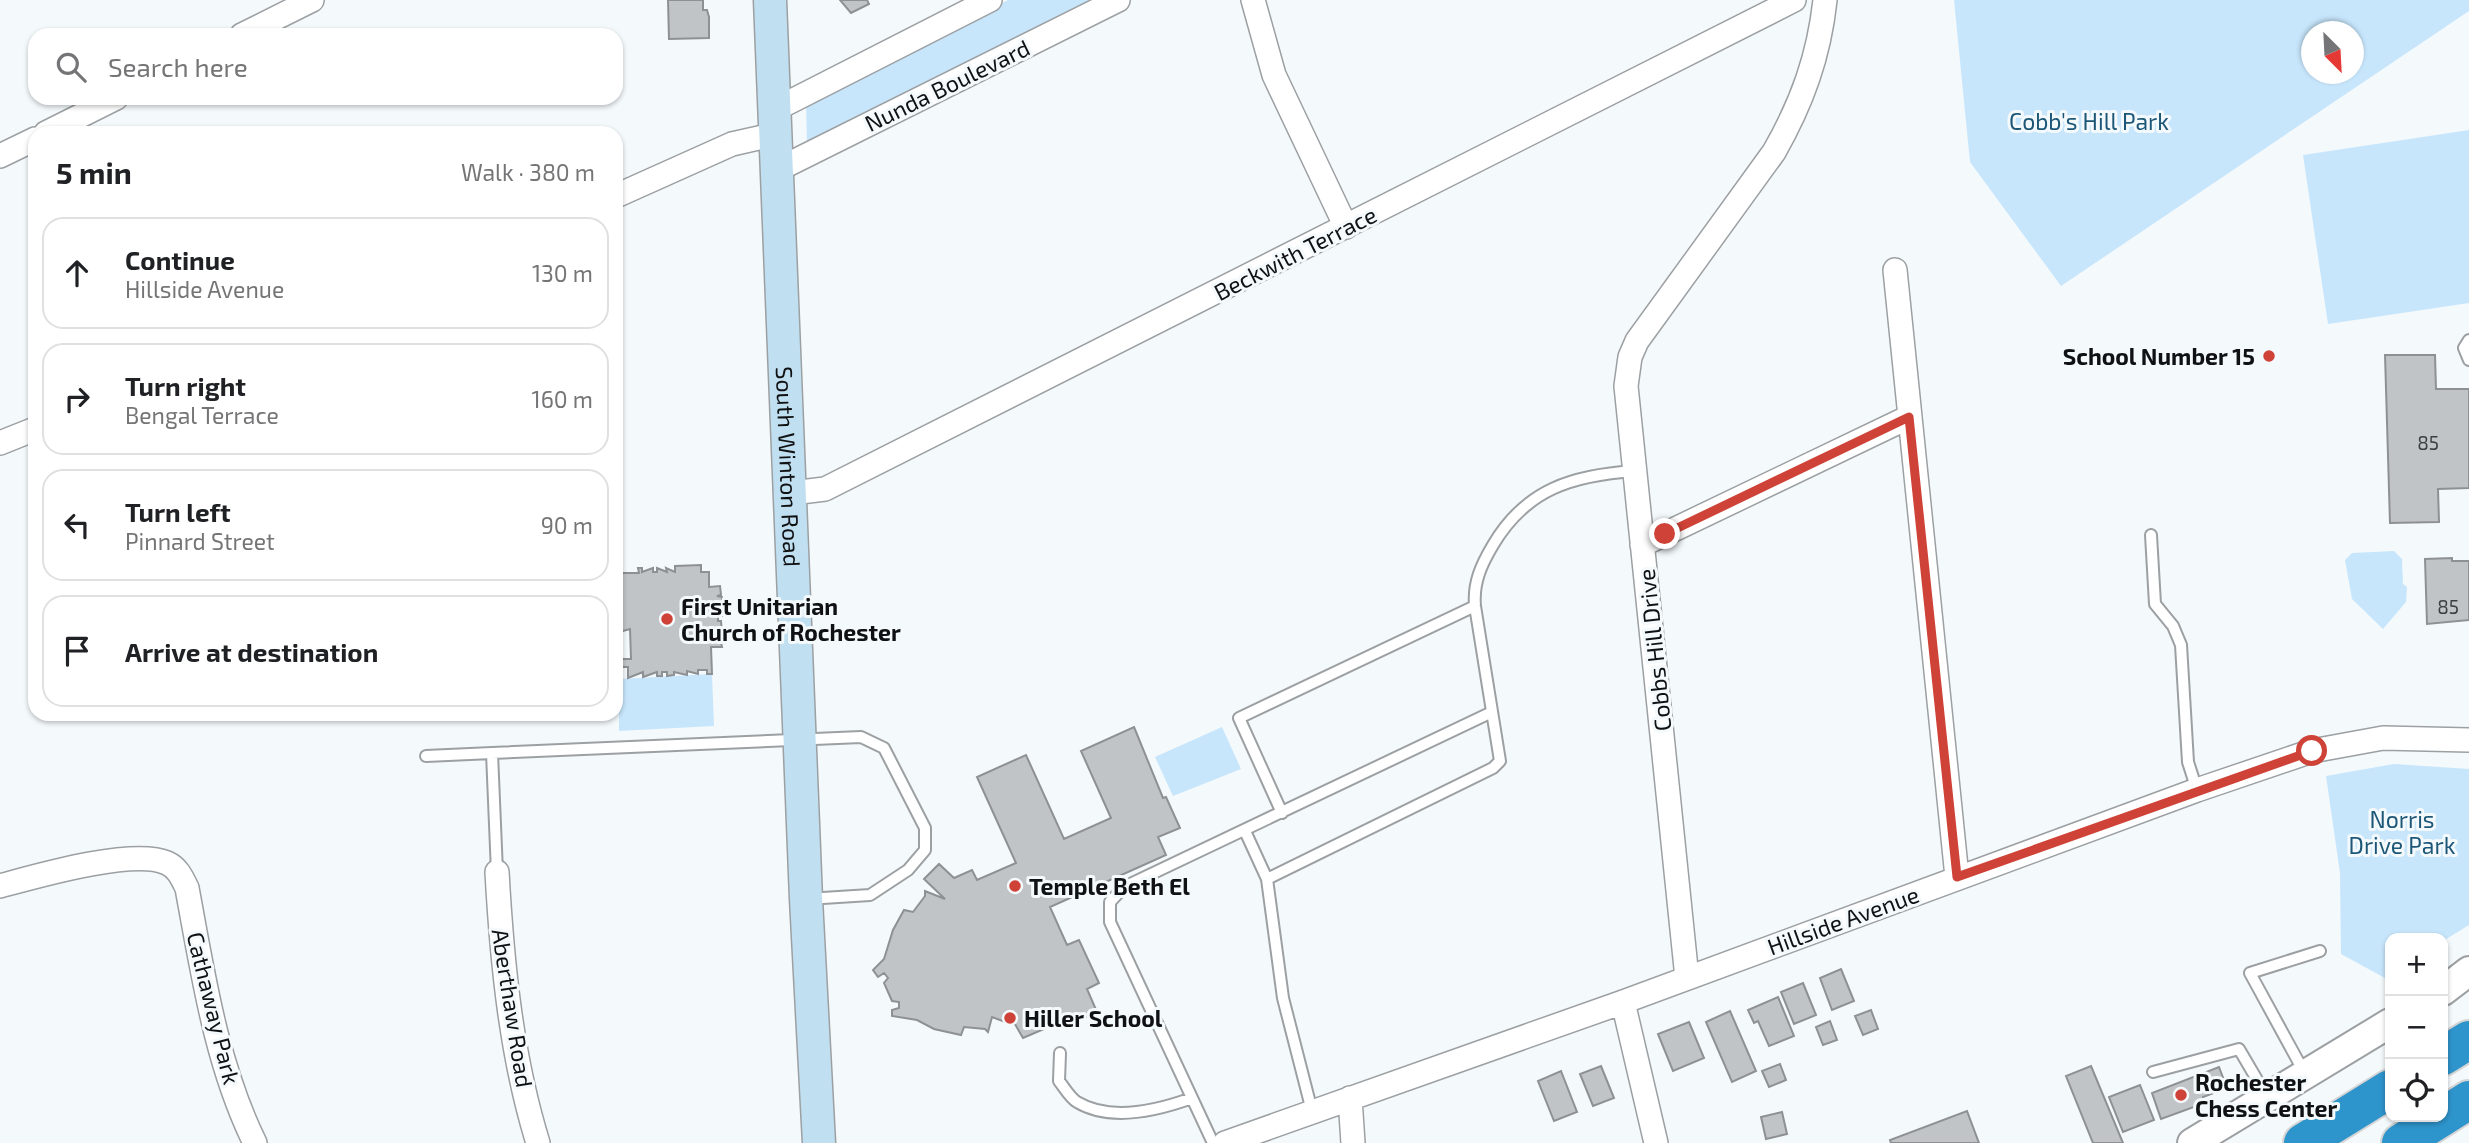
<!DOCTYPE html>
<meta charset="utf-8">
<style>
:root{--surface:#fff;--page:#f6f6f6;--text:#202124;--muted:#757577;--line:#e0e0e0}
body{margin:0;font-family:"Exo 2",sans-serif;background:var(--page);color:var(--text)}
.controls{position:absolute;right:21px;bottom:21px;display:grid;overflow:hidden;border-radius:14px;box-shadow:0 2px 5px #0004}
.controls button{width:63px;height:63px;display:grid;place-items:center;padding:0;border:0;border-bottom:2px solid var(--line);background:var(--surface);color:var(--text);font:35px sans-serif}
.compass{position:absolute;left:2301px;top:21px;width:63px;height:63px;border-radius:50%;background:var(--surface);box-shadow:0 2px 5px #0004;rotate:156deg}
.stop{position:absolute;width:21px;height:21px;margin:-16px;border:5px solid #cf4237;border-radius:50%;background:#fff}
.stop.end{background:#cf4237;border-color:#fff;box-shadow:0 2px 7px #0008}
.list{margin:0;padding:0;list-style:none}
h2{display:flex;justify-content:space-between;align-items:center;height:91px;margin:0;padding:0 28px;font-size:30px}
h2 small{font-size:23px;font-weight:400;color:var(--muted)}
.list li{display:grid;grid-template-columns:46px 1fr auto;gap:21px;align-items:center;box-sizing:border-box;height:112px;margin:0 14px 14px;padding:0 14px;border:2px solid var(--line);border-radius:21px}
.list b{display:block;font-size:26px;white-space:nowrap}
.list p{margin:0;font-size:23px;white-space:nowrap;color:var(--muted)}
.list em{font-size:23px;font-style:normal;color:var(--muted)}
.icon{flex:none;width:38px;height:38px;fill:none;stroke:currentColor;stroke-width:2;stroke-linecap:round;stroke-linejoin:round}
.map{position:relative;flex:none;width:2469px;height:1143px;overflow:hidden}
.search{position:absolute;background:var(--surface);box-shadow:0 2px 5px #0004;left:28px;top:28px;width:595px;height:77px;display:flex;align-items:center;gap:18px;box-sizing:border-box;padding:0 24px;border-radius:21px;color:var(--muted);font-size:26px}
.panel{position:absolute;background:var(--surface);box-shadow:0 2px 5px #0004;left:28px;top:126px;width:595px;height:595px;border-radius:21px}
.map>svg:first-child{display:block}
.green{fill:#c7e6fc;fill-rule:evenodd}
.building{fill:#c0c4c7;stroke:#8e9194;stroke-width:2}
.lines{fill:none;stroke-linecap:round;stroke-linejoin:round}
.service-casing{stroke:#9ca0a3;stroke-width:14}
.minor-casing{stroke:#9ca0a3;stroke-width:26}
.tertiary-casing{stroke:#9ca0a3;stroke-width:32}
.secondary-casing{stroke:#9ca0a3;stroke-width:35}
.motorway-casing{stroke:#d4d4d4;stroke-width:42}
.service{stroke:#fff;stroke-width:10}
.minor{stroke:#fff;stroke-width:23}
.tertiary{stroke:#fff;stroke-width:28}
.secondary{stroke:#c0dff0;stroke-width:32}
.motorway{stroke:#2e94cc;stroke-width:38}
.route{stroke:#cf4237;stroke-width:9}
.poi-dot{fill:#cf4237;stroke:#f4f9fc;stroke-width:2.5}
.labels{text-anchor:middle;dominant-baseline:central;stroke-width:6;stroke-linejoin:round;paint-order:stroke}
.number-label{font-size:19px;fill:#3b3e3f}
.street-label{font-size:23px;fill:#0f1112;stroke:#f4f9fc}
.park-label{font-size:23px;fill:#1c5778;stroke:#f4f9fc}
.poi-label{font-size:23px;font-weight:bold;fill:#0f1112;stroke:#f4f9fc;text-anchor:start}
</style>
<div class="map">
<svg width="2469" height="1143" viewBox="0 0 2469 1143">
<rect width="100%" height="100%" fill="#f4f9fc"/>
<path class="green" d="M1008,0H1098L807,144L806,102Z
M1954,0H2469V11L2061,286L1970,162ZM2312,32H2354V74H2312Z
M2469,130V303L2328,324L2303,155Z
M2394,551L2402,559L2403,584L2407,587L2406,602L2383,629L2352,599L2345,560L2352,553Z
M712,674L714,726L619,731V679Z
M1222,727L1241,769L1173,796L1155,757Z
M2394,764L2469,769V925L2443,941V938H2390V975L2385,978L2341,954L2340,873L2326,776Z"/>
<path class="building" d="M668,0H703V10H707L709,17V38L669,39Z
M840,0H867L869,4L851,13Z
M2385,355H2435L2436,389H2469V488L2438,489L2439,522L2390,523Z
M2452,558V561H2469V620L2427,624L2425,559Z
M701,565V572H709V587L720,586L721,595L717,596L722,597V605H717L721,608L722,616H718V621H721L722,633H719L722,647H711L712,674H707V670H698V674L687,671V675L674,672V675L667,676V672H662V676H657V672L643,677V672L628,678V667H622V659H631L630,629L616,633V573H639L638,568H642V572L653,568V572H657V568L667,572L666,568L675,572V566Z
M1134,727L1163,798L1166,797L1180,828L1158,837L1166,855L1050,907L1067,945L1079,940L1099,983L1087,989L1097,1012L1061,1028L1058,1023L1023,1038L1012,1019L1005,1022L992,1017L988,1032L985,1029L964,1027L961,1035L934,1029L917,1020L892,1016V1010L899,1008V1002L892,1001L884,983L888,978L884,973L878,977L873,970L884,959L893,930L904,910L913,912L925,896V891L945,899L924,879L939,864L954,878L972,870L977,880L1016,863L977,777L1026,755L1064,839L1111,818L1081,751Z
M1841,969L1854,1001L1832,1010L1820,978Z
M1803,983L1816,1015L1794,1024L1781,992Z
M1778,997L1794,1036L1769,1046L1758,1021L1754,1023L1748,1010Z
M1871,1010L1878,1029L1863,1035L1855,1016Z
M1730,1011L1756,1071L1732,1082L1706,1022Z
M1830,1021L1837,1040L1823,1045L1816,1027Z
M1689,1022L1704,1058L1673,1071L1658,1034Z
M1780,1064L1786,1080L1769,1087L1762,1071Z
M1601,1066L1614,1098L1593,1106L1580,1074Z
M2091,1066L2123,1143H2093L2066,1076Z
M2219,1067L2227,1088L2203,1097L2205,1103L2161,1119L2152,1093Z
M1561,1071L1577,1112L1554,1121L1538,1081Z
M2140,1085L2154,1120L2123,1132L2109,1097Z
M1967,1111L1979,1143H1891L1890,1140Z
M1782,1112L1787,1134L1766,1139L1761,1117Z"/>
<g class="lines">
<defs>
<path id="service" d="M2469,340L2464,348L2469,360
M2151,535L2155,604L2173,626L2181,645L2188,762L2197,790
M426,756L492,753
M1282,813L1239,718L1475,606
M1245,831L1267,879L1283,998L1312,1111
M497,872L492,753L861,737L884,748L925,828V850L908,870L870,895L807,899
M1267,879L1493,768L1500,761L1475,606C1473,583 1481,565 1493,545C1526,489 1573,475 1635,471
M1060,1053L1059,1081C1064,1087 1070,1098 1077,1102C1110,1122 1159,1110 1192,1098
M2153,1072L2239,1049L2266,1095
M2304,1072L2250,973L2320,951
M1213,1143L1110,922V902L1124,887L1492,712"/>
<path id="minor" d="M1253,0L1274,75L1346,227
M242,35L312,0
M774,110L990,0
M46,133L116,98
M0,156L35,139
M777,170L1118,0
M616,196L732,144L776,134
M1895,270L1957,877
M0,443L35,429
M792,493L825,489L1794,0
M1642,545L1909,417
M497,872C502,962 511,1056 538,1143
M0,886C37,876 133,848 167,863C178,868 182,878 187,888C203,974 216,1064 255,1143
M1687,978L1626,386L1630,357L1637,341L1774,152C1802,103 1819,56 1825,0
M1623,1002L1656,1143
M1350,1098L1353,1143
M1225,1143L1623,1002L2197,790L2312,751L2383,738L2469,740"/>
<path id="tertiary" d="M2443,991L2469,971
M2192,1143L2390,1023"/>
<g id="secondary">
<path id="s1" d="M770,0L806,899L819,1143"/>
</g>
<path id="motorway" d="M2443,1056L2469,1040
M2303,1143L2390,1089
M2401,1143L2469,1100"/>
</defs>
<use href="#service" class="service-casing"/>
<use href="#minor" class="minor-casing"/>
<use href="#tertiary" class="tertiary-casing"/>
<use href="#secondary" class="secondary-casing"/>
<use href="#motorway" class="motorway-casing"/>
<use href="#service" class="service"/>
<use href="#minor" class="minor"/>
<use href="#tertiary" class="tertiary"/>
<use href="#secondary" class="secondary"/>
<use href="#motorway" class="motorway"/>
</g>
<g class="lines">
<path class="route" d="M1665,534L1909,417L1957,877L2312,751"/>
</g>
<g class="poi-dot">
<circle cx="2269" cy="356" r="7"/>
<circle cx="667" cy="619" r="7"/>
<circle cx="1015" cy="886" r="7"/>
<circle cx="1010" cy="1018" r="7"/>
<circle cx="2181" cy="1095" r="7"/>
</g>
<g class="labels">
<g class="number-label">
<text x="2428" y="442">85</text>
<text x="2448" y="606">85</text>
</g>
<g class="street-label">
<text transform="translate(947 85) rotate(-26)">Nunda Boulevard</text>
<text transform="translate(1295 253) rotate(-27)">Beckwith Terrace</text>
<text stroke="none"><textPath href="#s1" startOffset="467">South Winton Road</textPath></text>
<text transform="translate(1654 650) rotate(-96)">Cobbs Hill Drive</text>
<text transform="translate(1843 920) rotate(-20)">Hillside Avenue</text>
<text transform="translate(214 1008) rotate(76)">Cathaway Park</text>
<text transform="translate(513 1008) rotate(81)">Aberthaw Road</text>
</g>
<g class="park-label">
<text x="2089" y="121">Cobb's Hill Park</text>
<text x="2402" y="819">Norris<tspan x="2402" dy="26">Drive Park</tspan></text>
</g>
<g class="poi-label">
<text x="2255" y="356" text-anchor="end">School Number 15</text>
<text x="681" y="606">First Unitarian<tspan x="681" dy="26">Church of Rochester</tspan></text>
<text x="1029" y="886">Temple Beth El</text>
<text x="1024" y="1018">Hiller School</text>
<text x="2195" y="1082">Rochester<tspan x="2195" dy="26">Chess Center</tspan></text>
</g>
</g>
</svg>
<div class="controls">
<button>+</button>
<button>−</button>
<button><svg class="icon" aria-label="locate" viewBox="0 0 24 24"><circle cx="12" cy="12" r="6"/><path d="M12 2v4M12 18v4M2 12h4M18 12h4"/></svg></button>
</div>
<svg class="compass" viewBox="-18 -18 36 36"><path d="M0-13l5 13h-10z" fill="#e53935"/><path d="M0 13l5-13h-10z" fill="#757577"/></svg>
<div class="stop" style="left:2312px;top:751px"></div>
<div class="stop end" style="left:1665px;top:534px"></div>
<div class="search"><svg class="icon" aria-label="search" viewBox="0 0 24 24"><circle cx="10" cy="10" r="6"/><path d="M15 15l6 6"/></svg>Search here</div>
<section class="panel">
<h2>5 min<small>Walk · 380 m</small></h2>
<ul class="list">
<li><svg class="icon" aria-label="ahead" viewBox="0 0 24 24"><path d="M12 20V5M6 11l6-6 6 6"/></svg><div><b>Continue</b><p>Hillside Avenue</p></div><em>130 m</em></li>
<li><svg class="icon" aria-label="right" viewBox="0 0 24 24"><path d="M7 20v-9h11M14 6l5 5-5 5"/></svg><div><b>Turn right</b><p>Bengal Terrace</p></div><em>160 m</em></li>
<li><svg class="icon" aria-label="left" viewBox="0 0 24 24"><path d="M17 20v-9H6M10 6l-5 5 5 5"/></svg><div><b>Turn left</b><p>Pinnard Street</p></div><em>90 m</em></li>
<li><svg class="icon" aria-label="arrive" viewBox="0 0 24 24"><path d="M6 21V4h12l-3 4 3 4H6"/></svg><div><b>Arrive at destination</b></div></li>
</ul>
</section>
</div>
